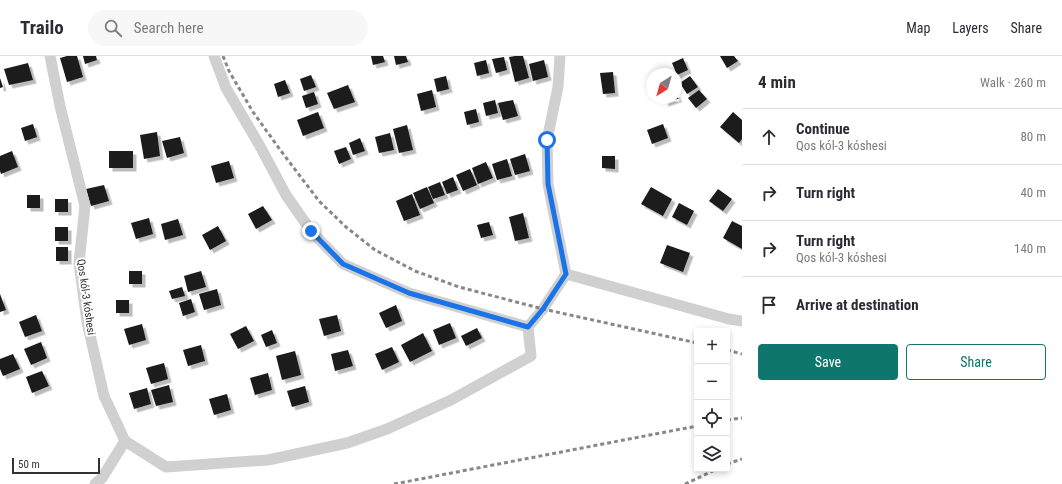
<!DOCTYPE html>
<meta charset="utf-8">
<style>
:root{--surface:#fff;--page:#f7f7f7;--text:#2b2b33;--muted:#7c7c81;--line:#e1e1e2;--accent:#0f766e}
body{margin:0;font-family:"Roboto Condensed",sans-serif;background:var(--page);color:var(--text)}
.controls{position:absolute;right:12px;bottom:12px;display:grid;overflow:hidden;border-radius:4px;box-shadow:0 2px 6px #0003}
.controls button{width:36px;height:36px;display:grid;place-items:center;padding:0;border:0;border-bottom:1px solid var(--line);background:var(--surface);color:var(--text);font:20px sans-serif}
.compass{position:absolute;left:646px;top:12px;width:36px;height:36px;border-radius:50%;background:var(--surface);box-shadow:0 2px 6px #0003;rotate:217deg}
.scale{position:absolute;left:12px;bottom:10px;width:88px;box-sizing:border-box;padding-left:4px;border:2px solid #333;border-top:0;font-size:11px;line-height:14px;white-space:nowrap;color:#333;-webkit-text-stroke:3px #fff;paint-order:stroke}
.stop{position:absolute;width:12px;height:12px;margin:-9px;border:3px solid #1a73e8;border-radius:50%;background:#fff}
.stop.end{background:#1a73e8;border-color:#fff;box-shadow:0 1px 4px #0008}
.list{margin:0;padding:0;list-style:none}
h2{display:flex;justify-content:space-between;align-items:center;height:52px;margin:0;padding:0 16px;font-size:17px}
h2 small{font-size:13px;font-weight:400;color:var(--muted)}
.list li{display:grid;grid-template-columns:26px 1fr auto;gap:12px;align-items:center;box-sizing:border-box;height:56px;padding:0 16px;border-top:1px solid var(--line)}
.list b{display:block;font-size:15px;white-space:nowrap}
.list p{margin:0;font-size:13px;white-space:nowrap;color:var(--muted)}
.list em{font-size:13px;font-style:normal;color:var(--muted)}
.actions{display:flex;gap:8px;padding:12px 16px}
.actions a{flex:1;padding:9px 0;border:1px solid var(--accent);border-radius:4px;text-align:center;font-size:14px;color:var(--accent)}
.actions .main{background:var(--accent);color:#fff}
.icon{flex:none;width:22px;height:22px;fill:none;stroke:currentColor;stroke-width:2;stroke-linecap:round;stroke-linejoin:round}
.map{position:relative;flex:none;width:742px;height:428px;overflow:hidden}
header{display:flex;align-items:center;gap:24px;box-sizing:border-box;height:56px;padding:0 20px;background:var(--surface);border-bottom:1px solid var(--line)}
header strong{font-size:19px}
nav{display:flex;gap:22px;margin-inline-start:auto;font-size:14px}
.search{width:280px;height:36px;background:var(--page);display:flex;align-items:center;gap:10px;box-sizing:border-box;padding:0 14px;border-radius:22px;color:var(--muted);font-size:15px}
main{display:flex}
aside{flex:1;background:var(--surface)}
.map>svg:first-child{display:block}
.building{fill:#1a1a1a;filter:url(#shadow)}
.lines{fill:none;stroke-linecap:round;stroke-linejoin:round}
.minor{stroke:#d0d0d0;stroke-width:11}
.rail{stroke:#888;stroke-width:3;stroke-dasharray:4 3;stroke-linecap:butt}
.route{stroke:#1a73e8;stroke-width:5}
.labels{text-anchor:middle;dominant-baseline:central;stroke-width:4;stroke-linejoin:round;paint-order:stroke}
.street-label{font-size:11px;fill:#333;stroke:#fff}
</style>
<header>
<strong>Trailo</strong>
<div class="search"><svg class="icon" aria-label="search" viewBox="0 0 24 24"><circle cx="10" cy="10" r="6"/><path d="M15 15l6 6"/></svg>Search here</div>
<nav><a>Map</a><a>Layers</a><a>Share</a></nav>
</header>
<main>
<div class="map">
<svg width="742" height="428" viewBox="0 0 742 428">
<defs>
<filter id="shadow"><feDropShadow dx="3.5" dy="3.5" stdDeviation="0" flood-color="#0004"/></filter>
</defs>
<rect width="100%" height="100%" fill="#fff"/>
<path class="building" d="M67,0H77L83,21L67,26L60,2Z
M83,0H96L97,4L85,8Z
M371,0H383L385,6L373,9Z
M394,0H406L408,6L396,9Z
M515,0H523L529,22L515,26L509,1Z
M720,0H734L738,5L727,12Z
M504,1L507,14L496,17L492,3Z
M683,2L688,14L677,19L672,7Z
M486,4L489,17L477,20L474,7Z
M544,4L548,21L533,25L529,8Z
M28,7L33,24L9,29L4,13Z
M613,16L615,37L603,38L600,17Z
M311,19L316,31L304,35L300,23Z
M446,20L449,33L437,36L434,23Z
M690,20L698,31L687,38L680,27Z
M0,22L3,31L0,32Z
M285,24L290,37L278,41L274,28Z
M348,29L355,46L334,53L327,37Z
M432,34L436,51L421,55L417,38Z
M699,34L707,43L696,52L688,42Z
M314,36L318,48L306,52L302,40Z
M676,37L678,42H680L665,47L664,42H676Z
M495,44L498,57L486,60L483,47Z
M513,44L518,60L503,64L498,47Z
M476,53L479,66L467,69L464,56Z
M318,56L324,72L303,80L297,64Z
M733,56L742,64V83L739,87L720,71Z
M33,68L37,81L25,85L21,72Z
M663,68L668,82L652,88L647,74Z
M407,69L413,94L399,97L393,73Z
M157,76L160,100L144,103L140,79Z
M390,77L394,94L379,97L375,81Z
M180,81L184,97L167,102L162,85Z
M360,82L365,95L353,99L349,87Z
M346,91L351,103L339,108L334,95Z
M12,95L18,111L1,118L0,115V100Z
M109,95H133V112H109Z
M525,98L530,115L515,119L510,103Z
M602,100H615V113L602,112Z
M507,103L512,120L497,124L492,108Z
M229,105L234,122L216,127L211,110Z
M486,106L493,122L478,128L472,112Z
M470,113L477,129L463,135L456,119Z
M453,121L458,134L447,138L442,126Z
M440,126L445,139L433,143L428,131Z
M104,129L109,145L91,150L86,133Z
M427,131L434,147L420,153L413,137Z
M651,131L672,143L663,160L641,148Z
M718,133L732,143L723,155L709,145Z
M412,138L420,159L404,165L396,145Z
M27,139H40V152H27Z
M55,143H68V156H55Z
M679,147L694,155L687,169L672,161Z
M263,150L272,164L256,173L248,158Z
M523,157L529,182L515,185L509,161Z
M149,162L153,178L136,183L131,167Z
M178,163L183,179L165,184L161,168Z
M732,165L742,170V193L723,182Z
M489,166L493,179L481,182L477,169Z
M218,170L226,185L210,194L202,179Z
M55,171H68V185H55Z
M667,189L690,197L683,216L660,207Z
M56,191H68V205H56Z
M129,215H142V228H129Z
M201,215L206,231L188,236L184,220Z
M182,231L185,240L172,243L169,235Z
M217,233L221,249L204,254L199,238Z
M0,238L6,254L0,256Z
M191,243L195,256L183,260L179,247Z
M116,244H129V257H116Z
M396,249L402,265L386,272L379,257Z
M36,259L42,275L25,281L19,266Z
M337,259L341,275L324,280L319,263Z
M450,267L456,282L439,289L433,274Z
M142,268L146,284L129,289L124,273Z
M246,270L254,285L238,293L230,278Z
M477,272L482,282L466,290L461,280Z
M272,274L277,287L266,291L261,279Z
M423,277L432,295L410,306L401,289Z
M41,286L47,302L31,309L24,293Z
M201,289L205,305L188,310L183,294Z
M392,291L399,306L382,314L375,298Z
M348,294L353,310L335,315L331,298Z
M295,295L301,319L282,324L276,300Z
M13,298L20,313L3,320L0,313V303Z
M164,307L168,323L151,328L146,312Z
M42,315L49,330L32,337L26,321Z
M268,317L272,334L255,339L250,322Z
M169,329L173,346L156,350L151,334Z
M305,330L309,346L292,351L287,335Z
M147,332L151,348L134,353L129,337Z
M227,338L231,354L214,359L209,343Z"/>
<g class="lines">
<path class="minor" d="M50,0L60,50L85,150L79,207L87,266L104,340L125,385L166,411L268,404L347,387L387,373L451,344L531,300L528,271L543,253L566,218
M214,0L226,32L261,92L286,139L311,175L343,208L409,237L528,271
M560,0L558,31L547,84L548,128L566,218
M566,218L729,263L742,265
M95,428L102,422L125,385"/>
<path class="rail" d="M223,0L229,15L253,56L281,95L319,145L346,171L375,194L415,215L459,231L543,253L697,287
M727,294L742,298
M727,364L742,362
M727,408L742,403
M394,428L697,370
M685,428L717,413"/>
</g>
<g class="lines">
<path class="route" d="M311,175L343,208L409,237L528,271L543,253L566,218L548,128L547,84"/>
</g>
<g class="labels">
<g class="street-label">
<text transform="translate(86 241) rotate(82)">Qos kól-3 kóshesi</text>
</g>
</g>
</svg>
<div class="controls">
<button>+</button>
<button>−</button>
<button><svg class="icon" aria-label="locate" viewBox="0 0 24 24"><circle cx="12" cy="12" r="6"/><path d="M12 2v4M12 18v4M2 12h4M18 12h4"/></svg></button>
<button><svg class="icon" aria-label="layers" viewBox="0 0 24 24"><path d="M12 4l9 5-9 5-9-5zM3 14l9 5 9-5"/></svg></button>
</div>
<svg class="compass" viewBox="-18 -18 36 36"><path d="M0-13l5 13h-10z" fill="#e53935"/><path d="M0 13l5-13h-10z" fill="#7c7c81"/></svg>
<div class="scale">50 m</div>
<div class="stop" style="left:547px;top:84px"></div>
<div class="stop end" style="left:311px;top:175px"></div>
</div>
<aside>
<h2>4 min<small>Walk · 260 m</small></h2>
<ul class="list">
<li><svg class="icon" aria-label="ahead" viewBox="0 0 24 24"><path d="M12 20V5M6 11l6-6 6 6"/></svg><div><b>Continue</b><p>Qos kól-3 kóshesi</p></div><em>80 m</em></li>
<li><svg class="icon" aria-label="right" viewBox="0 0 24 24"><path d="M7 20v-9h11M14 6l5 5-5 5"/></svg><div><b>Turn right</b></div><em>40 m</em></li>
<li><svg class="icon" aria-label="right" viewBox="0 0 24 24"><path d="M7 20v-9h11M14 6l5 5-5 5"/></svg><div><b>Turn right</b><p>Qos kól-3 kóshesi</p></div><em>140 m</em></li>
<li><svg class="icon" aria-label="arrive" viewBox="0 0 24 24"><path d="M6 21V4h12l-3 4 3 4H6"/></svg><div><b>Arrive at destination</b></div></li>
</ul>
<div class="actions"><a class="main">Save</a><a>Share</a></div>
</aside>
</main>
